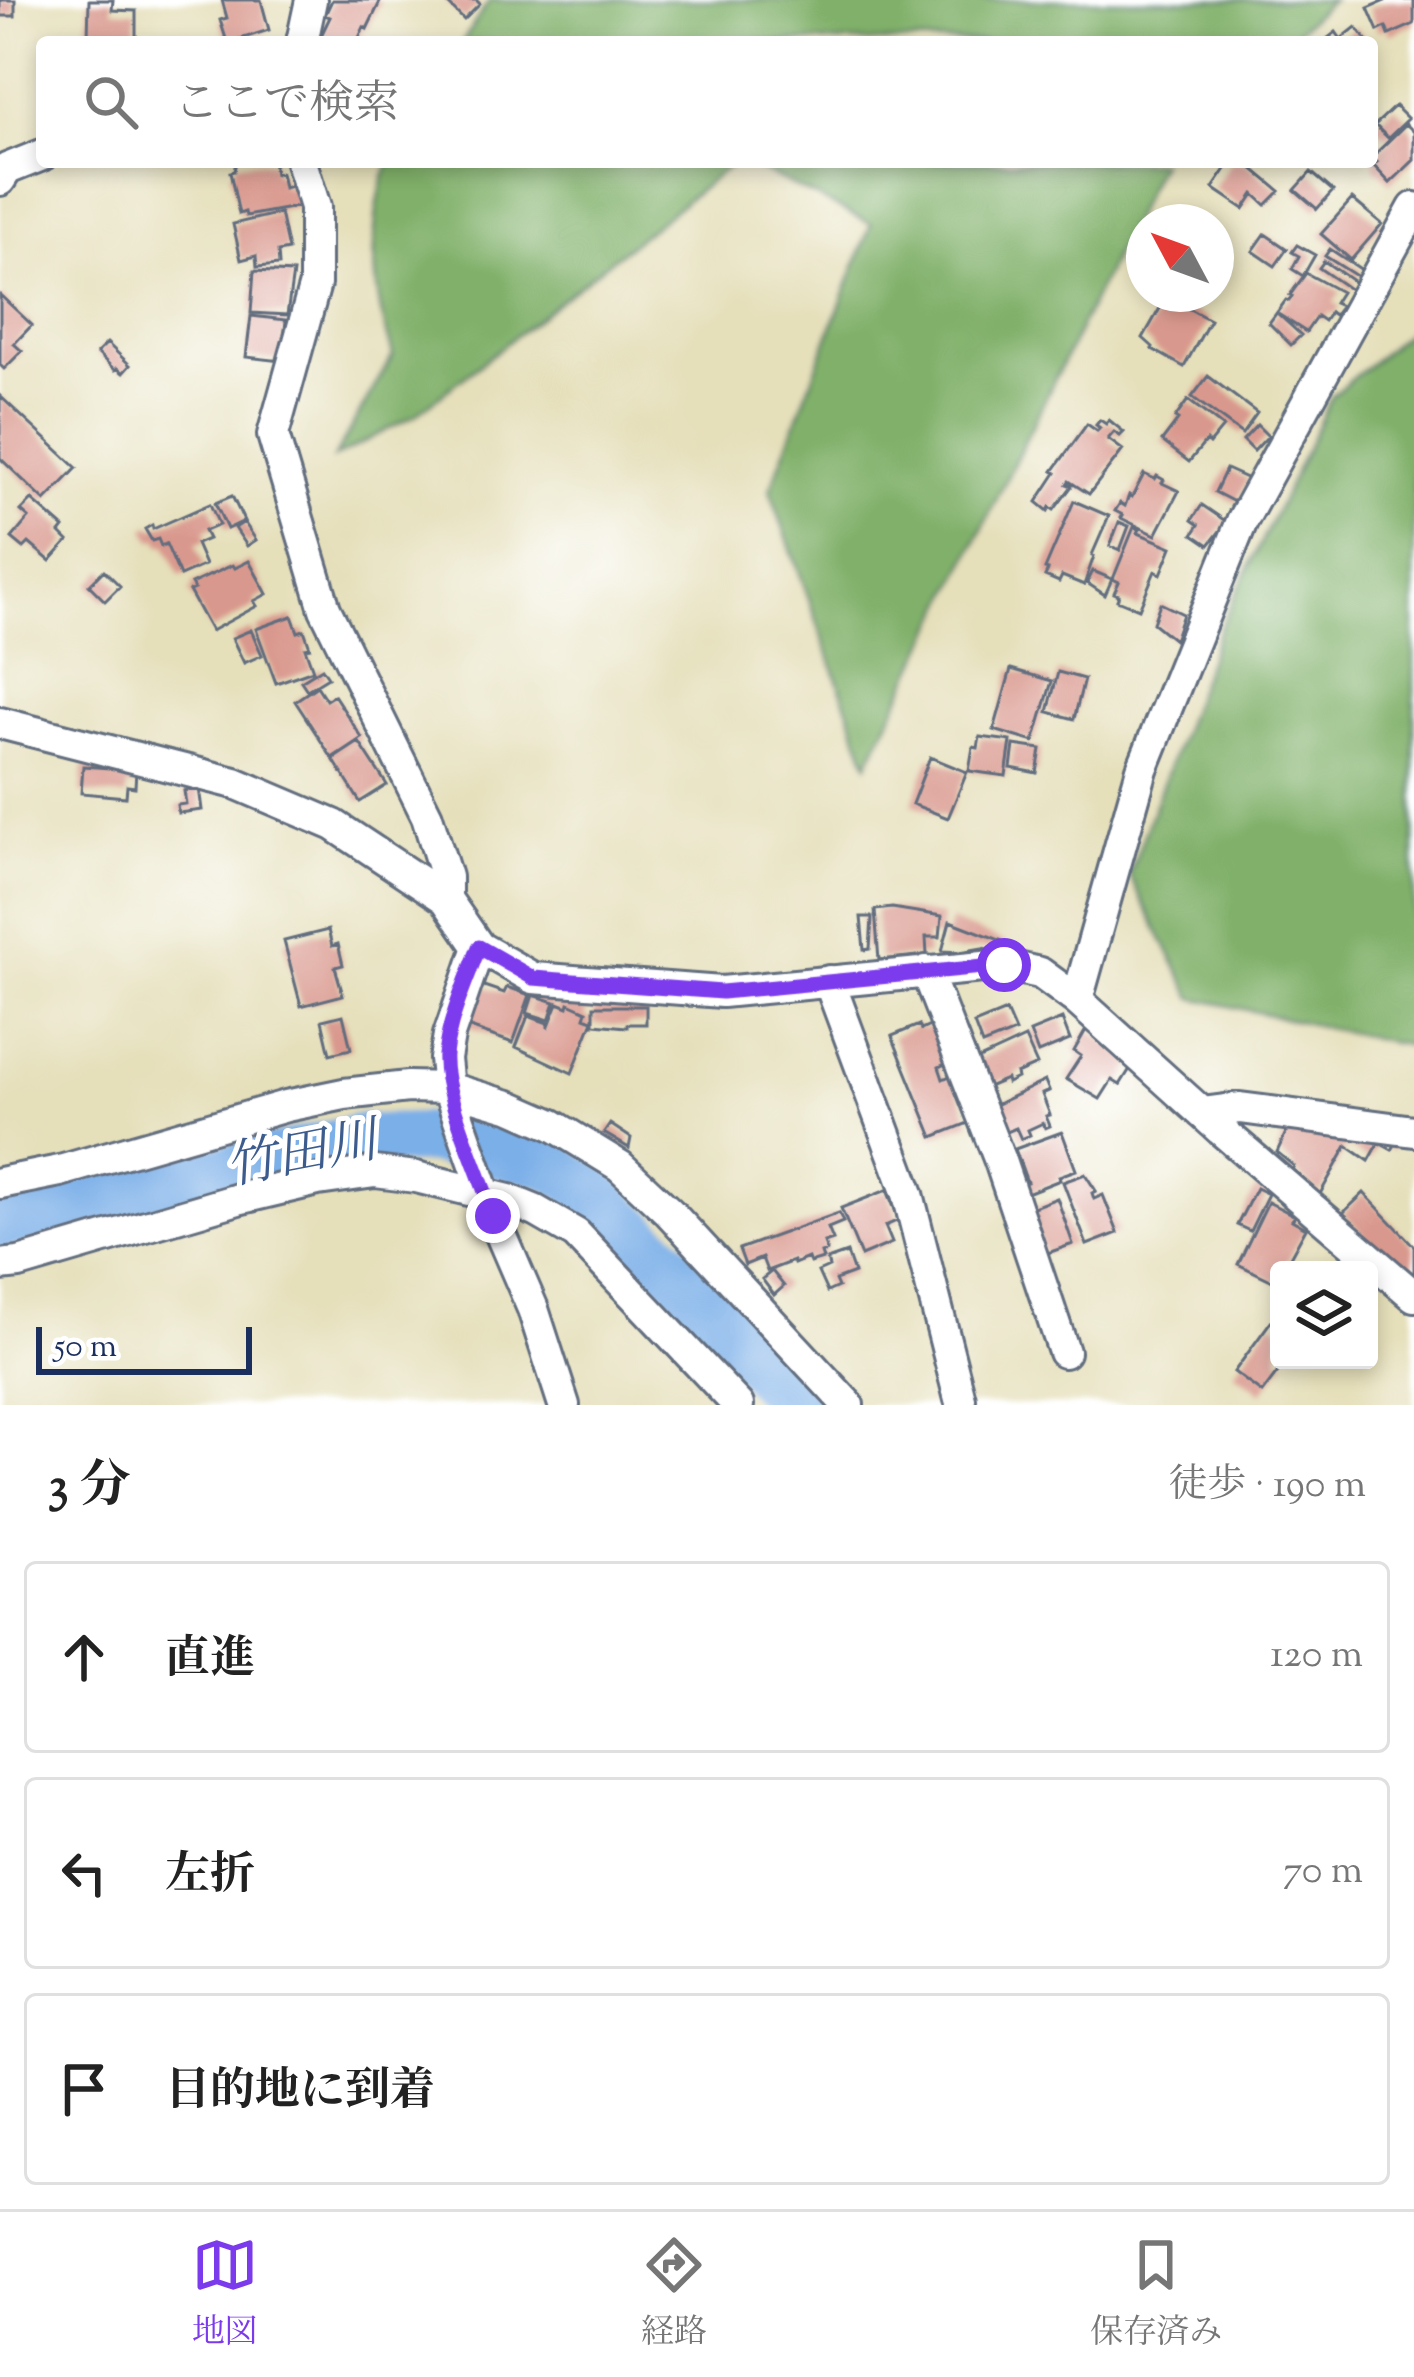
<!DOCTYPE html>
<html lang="ja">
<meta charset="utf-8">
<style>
:root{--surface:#fff;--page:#f6f6f6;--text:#222;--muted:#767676;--line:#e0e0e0;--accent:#7c3aed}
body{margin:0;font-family:"Sorts Mill Goudy","Noto Serif JP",serif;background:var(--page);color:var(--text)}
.controls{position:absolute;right:36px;bottom:36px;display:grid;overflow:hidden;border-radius:12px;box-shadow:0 6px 18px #0003}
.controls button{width:108px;height:108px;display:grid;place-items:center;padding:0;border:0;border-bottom:3px solid var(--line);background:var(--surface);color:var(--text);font:60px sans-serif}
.compass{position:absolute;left:1126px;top:204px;width:108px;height:108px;border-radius:50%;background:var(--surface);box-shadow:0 6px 18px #0003;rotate:311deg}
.scale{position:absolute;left:36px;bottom:30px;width:216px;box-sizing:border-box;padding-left:12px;border:6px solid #1b2f5e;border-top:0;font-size:33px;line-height:42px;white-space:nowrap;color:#1b2f5e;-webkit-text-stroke:9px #fff;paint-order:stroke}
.stop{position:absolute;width:36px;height:36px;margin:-27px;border:9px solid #7c3aed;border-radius:50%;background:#fff}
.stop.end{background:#7c3aed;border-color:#fff;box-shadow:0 3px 12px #0008}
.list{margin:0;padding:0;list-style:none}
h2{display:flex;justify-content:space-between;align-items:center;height:156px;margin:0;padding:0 48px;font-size:51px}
h2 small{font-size:39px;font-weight:400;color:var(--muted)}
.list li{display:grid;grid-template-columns:78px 1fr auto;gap:36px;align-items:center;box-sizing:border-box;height:192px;margin:0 24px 24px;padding:0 24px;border:3px solid var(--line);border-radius:12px}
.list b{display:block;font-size:45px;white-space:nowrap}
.list em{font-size:39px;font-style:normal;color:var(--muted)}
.icon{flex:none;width:66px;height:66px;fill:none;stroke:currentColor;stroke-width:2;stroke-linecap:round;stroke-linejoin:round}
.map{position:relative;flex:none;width:1414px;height:1405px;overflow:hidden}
.search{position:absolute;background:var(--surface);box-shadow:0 6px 18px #0003;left:36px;right:36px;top:36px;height:132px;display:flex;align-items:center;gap:30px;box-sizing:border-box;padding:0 42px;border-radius:12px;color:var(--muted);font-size:45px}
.sheet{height:804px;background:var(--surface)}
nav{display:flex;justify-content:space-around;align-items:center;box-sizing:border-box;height:168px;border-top:3px solid var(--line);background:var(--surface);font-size:33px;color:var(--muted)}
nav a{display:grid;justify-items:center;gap:6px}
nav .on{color:var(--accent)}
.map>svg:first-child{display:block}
.forest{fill:#80b069;stroke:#4e7064;stroke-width:3}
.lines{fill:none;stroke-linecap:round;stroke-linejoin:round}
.river{stroke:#7aafe8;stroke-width:51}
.building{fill:#d9988d}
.street-casing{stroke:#626d7e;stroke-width:36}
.street{stroke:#fff;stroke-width:30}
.route{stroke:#7c3aed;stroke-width:15}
.labels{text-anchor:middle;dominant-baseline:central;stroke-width:10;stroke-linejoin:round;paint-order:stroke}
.water-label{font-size:51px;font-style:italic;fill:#3c5c8e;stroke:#fff}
</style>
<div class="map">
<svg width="1414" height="1405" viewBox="0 0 1414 1405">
<rect width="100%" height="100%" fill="#fff"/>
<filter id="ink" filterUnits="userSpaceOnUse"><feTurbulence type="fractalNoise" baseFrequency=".00833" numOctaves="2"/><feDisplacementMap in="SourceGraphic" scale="24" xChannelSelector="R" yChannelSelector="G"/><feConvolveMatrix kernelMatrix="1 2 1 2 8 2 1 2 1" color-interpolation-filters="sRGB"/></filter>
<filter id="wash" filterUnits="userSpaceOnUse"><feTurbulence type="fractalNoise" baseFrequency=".004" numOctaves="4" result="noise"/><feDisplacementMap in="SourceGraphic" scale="48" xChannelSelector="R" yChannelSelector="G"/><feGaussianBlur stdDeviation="2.7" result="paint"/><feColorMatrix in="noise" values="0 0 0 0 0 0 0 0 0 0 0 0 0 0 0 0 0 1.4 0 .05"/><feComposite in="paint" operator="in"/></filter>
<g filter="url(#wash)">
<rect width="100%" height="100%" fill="#e5dfba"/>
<path class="forest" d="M490,0H1332L1284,42H462Z
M390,162H734L417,414L334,458L393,355C389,339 383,323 380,307C372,262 371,204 390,162Z
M744,162H1160L868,764L770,490L871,224Z
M1414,327V1047L1193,998L1129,875L1221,625L1332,396Z"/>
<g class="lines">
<path class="river" d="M0,1224L356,1140L430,1138L547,1163L589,1189L666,1261L794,1405"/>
</g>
<g id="blocks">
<path class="building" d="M0,0H15V16H0Z
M89,0H113L112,10L136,11V42H111V38H88Z
M222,0H261L269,30L240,39V42H227L220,20L227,18Z
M332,0H381L367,29L364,27L357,42H318L330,17L325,15Z
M449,0H476L480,4L464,20L446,2Z
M1387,0H1414V24L1389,35L1386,27L1378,31L1368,8Z
M1356,27L1368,42H1323L1336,32L1341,39Z
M1395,106L1408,119L1388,138L1375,125Z
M1406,124L1414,132V160L1390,183L1373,165L1377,162L1372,157Z
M236,162H273L275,174L281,173L284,188L295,185L301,206L246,216L245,212L239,214L230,172L234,171Z
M1231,162H1245L1280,191L1266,205L1254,194L1244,209L1213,188Z
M1311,172L1333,191L1317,209L1295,190Z
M1352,199L1382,224L1351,260L1321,234Z
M280,213L288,250L278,252L279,265L257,267L256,256L241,260L233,224Z
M1265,234L1287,249L1275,266L1253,251Z
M1297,245L1315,255L1303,276L1292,269L1299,256L1292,252Z
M1330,249L1362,270L1358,277L1325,256Z
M1324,261L1356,283L1351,290L1319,268Z
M254,271L293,273L287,315L251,313Z
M1306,273L1341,292L1334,303L1341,306L1334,315L1330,312L1324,321L1317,316L1306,332L1278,314L1301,335L1291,345L1269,323L1286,300L1289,301L1292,296L1290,295Z
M0,295L32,325L14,344L22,351L4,369L0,365Z
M1171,299L1210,320L1184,367L1152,349L1153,347L1143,338L1163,303L1168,305Z
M251,316L286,320L282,361L246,357Z
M107,343L130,365L123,373L117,368L115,370L97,353Z
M1208,376L1257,413L1242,434L1192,397Z
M0,396L77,468L45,501L0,458Z
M1188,400L1223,427L1209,444L1206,441L1189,462L1162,441L1178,420L1175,418Z
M1100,420L1106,424L1109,420L1124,432L1120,436L1114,432L1108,439L1123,450L1089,494L1069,481L1067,484L1072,486L1054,510L1050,507L1048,511L1037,502L1056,473L1053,471L1087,424L1097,431L1100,428L1096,425Z
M1257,425L1268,436L1254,451L1243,440Z
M1226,469L1248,479L1236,503L1215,492Z
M1144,474L1155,479L1157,476L1164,480L1162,483L1179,491L1156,535L1121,518L1123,515L1115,511L1120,503L1125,506L1129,495L1132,497Z
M232,496L244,521L227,529L215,503Z
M32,500L64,528L60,533L68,541L50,561L29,543L24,548L12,538L29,518L21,511Z
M1074,501L1109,516L1092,555L1094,556L1084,585L1062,576L1059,582L1045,576L1048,570L1045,569Z
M210,504L219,525L204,531L208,539L196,544L205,565L180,576L166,544L161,546L158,539L152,541L145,529L152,525L153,529Z
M1202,505L1227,522L1209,545L1193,534L1199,525L1192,520Z
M244,522L256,540L247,546L235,528Z
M1119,522L1129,526L1120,550L1110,546Z
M1134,527L1140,529L1138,533L1172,547L1161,574L1155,571L1139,609L1117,600L1119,595L1114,593L1119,582L1113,579Z
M249,561L267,594L254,601L257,606L211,631L189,591L194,589L191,584L233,565L235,568Z
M104,570L120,586L105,601L89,585Z
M1093,571L1112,579L1105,595L1087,583Z
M1160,603L1183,614L1174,640L1153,623Z
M292,616L298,632L304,630L310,647L305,648L313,670L276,683L256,629Z
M251,630L262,655L244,663L232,638Z
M322,668L328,677L307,690L301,681Z
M1011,669L1052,681L1034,742L994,730Z
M1058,672L1084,679L1074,719L1048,712Z
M317,686L326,700L334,695L362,738L332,758L295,701Z
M980,737L1011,741L1006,776L969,771L973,747L978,748Z
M359,742L387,785L360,802L333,759Z
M1014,745L1041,749L1037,773L1011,768Z
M930,757L967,772L948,818L912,804Z
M83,766L136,770L135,787L127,786L126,797L81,793Z
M199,788L202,810L178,813L177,805L186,804L184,791Z
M892,908L942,916L940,937H926L927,955L879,960L875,910Z
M861,917H872L870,949L864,950Z
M950,921L1005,942L1001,951L982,948L960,952L942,951Z
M328,930L332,946L338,944L343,965L335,967L343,995L301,1006L284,941Z
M481,985L504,993L507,987L530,995L513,1043L467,1027Z
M533,995L555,1002L549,1020L527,1013Z
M558,1003L568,1007L569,1003L587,1011L585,1017L593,1020L572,1073L516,1047L528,1016L548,1023V1028Z
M594,1006H646V1024H627V1027L594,1024Z
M1006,1011L1015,1032L982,1045L974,1024Z
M343,1015L351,1049L330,1054L322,1020Z
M1062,1019L1070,1040L1038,1053L1030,1032Z
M919,1025L921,1030L932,1025L947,1063L939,1067L943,1079L952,1075L971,1122L933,1137L892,1036Z
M1087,1028L1133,1064L1120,1085L1112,1080L1100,1099L1066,1079L1081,1056L1074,1051Z
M1025,1038L1037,1065L1016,1074L1017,1078L1007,1083L1006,1079L985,1088L973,1062Z
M1045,1081L1049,1091L1042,1094L1050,1115L1046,1116L1050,1126L1045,1128L1043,1123L1028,1130L1030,1135L1021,1139L1016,1128L1002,1134L991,1107Z
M1300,1117L1399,1138L1392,1150L1379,1143L1369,1161L1347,1146L1320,1194L1292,1169L1294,1166L1277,1152L1288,1128L1292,1130Z
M610,1124L631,1138L629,1148L604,1133Z
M1062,1132L1076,1170L1059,1176L1060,1180L1027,1193L1023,1183L1027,1182L1015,1149Z
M1085,1174L1096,1191L1092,1193L1094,1199L1103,1195L1118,1233L1087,1245L1063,1182Z
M1256,1188L1268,1194L1250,1231L1237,1225Z
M887,1190L899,1220L885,1226L892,1243L861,1256L841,1208Z
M1364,1193L1414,1246V1280L1371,1243L1343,1213Z
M1057,1198L1073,1244L1045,1254L1028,1209Z
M1268,1202L1295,1216L1292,1220L1306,1228L1283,1270H1279L1277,1283L1238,1264Z
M839,1213L843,1222L828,1228L833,1240L824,1243L827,1251L821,1253L823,1259L810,1263L808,1258L794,1264L793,1261L767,1271L762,1258L745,1265L739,1249Z
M847,1253L854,1273L835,1280L838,1287L827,1292L818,1272L829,1267L827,1260Z
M772,1271L784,1286L774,1295L762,1279Z
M1271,1321L1279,1327V1360H1287L1262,1393L1234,1372Z"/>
</g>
</g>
<g filter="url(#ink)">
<use href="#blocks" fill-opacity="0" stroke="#626d7e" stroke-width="3"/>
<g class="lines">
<defs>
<path id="street" d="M302,42L311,0
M301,162L315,207V284L273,435L325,609L427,816L446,877V899
M0,180L7,169L42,155
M0,723L235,783L334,825L446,899L479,947L533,978L722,992L1004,965L1040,973L1077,1000L1221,1130L1414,1296
M479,947L449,1035L445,1059L448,1088L493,1216L533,1309L564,1405
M926,971L1000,1161L1064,1352
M829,981L908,1194L960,1399
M1077,1000L1142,769L1242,521L1414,208
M1202,1113L1240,1108L1414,1131
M0,1183L60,1171L286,1106L344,1094L408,1087L448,1088L512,1107L553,1125L620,1166L669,1212L848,1405
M0,1265L19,1263L238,1199L318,1180L375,1172L416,1177L509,1200L536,1211L576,1234L738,1405"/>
</defs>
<use href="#street" class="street-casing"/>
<use href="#street" class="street"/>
</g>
</g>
<g class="lines" filter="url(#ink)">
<path class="route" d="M493,1216C481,1173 442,1095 445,1055C449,1018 466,982 479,947L533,978L722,992L1004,965"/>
</g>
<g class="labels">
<g class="water-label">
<text transform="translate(302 1157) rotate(-11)">竹田川</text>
</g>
</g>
</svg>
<div class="controls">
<button><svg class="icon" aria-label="layers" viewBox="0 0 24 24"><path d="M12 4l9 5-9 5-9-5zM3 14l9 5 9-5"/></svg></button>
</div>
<svg class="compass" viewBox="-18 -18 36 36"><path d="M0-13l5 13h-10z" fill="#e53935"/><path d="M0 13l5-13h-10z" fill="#767676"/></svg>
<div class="scale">50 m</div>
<div class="stop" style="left:1004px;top:965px"></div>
<div class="stop end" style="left:493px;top:1216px"></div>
<div class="search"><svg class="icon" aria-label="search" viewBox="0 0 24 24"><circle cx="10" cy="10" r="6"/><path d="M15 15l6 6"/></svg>ここで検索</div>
</div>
<section class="sheet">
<h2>3 分<small>徒歩 · 190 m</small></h2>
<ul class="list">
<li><svg class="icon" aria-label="ahead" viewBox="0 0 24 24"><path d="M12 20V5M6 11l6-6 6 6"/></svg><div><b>直進</b></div><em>120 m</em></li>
<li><svg class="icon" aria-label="left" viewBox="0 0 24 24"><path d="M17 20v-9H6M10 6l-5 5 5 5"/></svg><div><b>左折</b></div><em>70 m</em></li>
<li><svg class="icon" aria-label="arrive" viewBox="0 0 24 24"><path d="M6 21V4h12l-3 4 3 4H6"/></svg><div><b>目的地に到着</b></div></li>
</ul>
</section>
<nav>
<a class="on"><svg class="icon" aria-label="map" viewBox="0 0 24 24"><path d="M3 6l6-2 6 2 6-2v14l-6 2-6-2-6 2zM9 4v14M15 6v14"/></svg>地図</a>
<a><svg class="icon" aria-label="directions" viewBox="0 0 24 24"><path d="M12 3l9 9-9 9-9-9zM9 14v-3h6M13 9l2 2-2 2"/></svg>経路</a>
<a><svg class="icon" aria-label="saved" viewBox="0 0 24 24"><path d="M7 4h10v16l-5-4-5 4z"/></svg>保存済み</a>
</nav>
